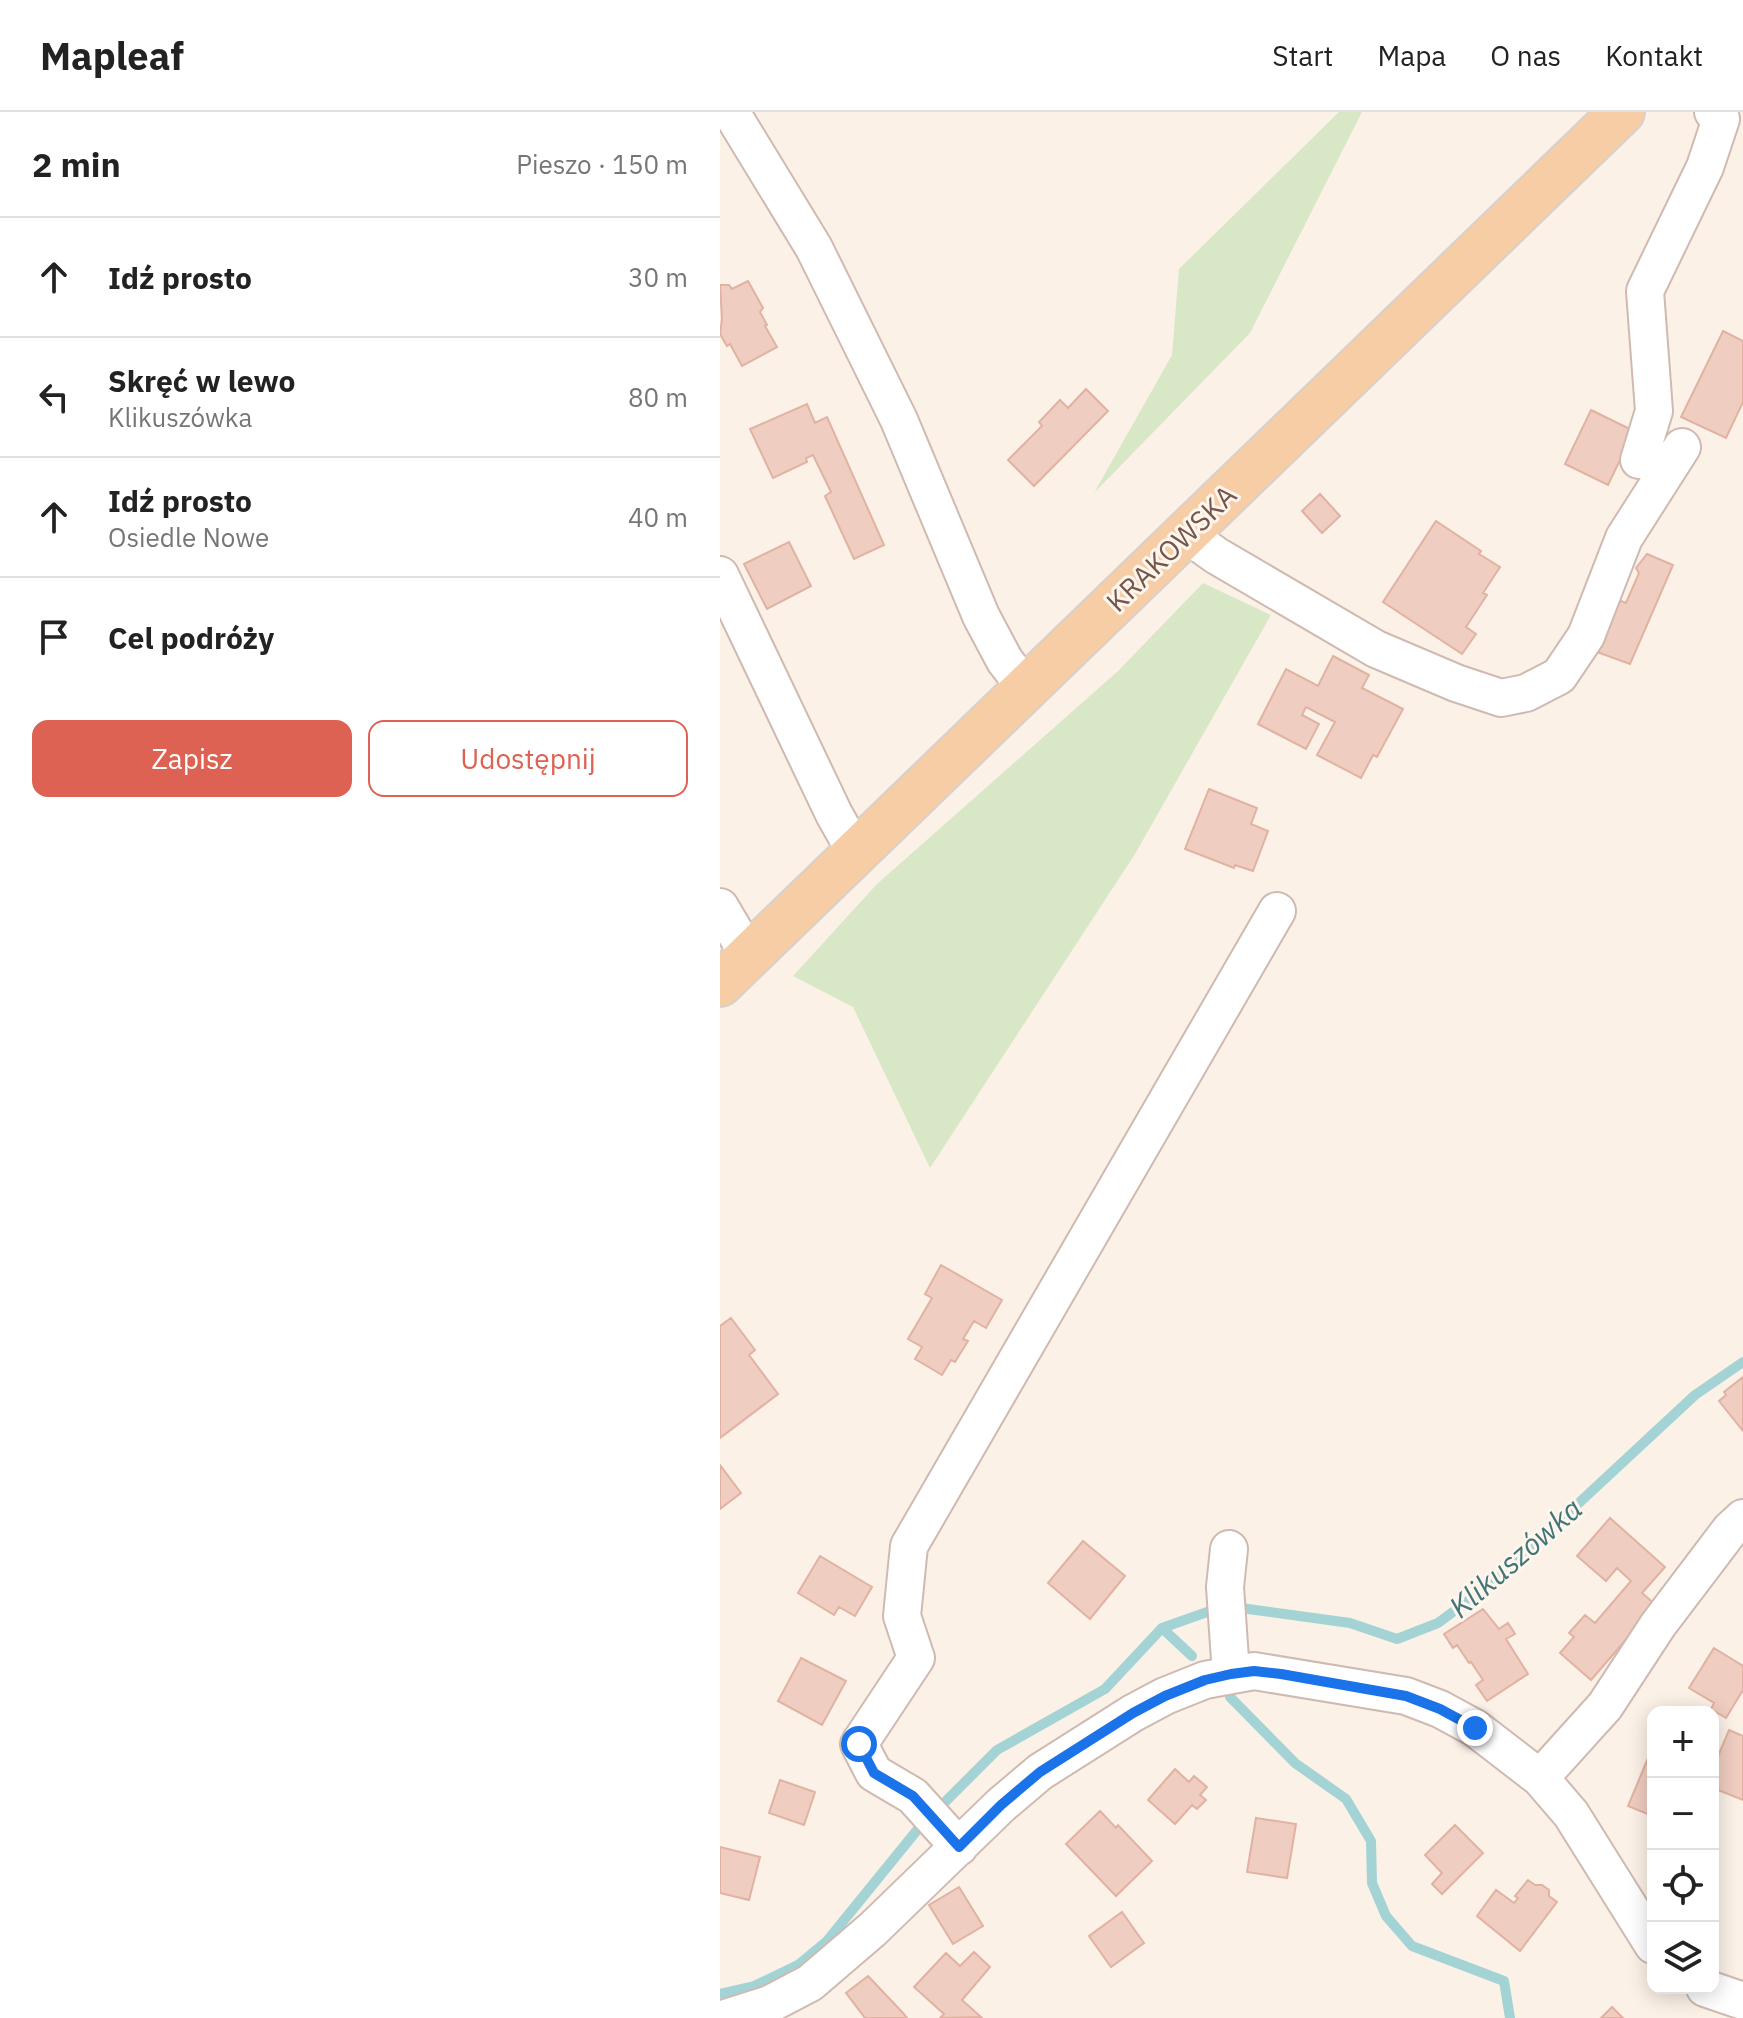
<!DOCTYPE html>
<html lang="pl">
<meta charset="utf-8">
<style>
:root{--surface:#fff;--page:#f2f2f2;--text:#222;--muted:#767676;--line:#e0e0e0;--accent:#de6253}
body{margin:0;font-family:"IBM Plex Sans",sans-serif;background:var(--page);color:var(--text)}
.controls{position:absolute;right:24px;bottom:24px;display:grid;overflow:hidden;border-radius:16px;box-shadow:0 4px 20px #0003}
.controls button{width:72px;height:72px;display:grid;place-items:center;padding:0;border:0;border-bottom:2px solid var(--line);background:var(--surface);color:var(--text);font:40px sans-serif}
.stop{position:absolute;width:24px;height:24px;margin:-18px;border:6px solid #1a73e8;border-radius:50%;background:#fff}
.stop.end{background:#1a73e8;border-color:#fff;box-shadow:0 2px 8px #0008}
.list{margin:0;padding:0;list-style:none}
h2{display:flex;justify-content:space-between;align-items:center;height:104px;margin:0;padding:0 32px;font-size:34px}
h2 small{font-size:26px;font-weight:400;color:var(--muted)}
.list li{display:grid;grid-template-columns:52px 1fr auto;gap:24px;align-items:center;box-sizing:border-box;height:120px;padding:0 32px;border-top:2px solid var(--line)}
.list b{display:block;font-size:30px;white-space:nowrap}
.list p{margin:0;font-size:26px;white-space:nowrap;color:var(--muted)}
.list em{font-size:26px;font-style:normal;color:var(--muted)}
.actions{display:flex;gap:16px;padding:24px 32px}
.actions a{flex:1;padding:18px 0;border:2px solid var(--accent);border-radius:16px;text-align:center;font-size:28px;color:var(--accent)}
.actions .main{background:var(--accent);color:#fff}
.icon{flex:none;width:44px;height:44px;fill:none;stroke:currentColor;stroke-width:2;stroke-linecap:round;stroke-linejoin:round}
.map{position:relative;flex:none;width:1023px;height:1906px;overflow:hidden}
header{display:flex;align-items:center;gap:48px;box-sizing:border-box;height:112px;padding:0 40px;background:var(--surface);border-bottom:2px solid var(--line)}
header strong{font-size:38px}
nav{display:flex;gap:44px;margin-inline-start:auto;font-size:28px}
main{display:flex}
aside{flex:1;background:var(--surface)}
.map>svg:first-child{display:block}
.green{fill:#d8e8c6}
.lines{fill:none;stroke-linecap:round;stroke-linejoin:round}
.stream{stroke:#a3d3d5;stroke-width:10}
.building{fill:#efcdc0;stroke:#e1b2a2;stroke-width:2}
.minor-casing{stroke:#cfbab1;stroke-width:40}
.major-casing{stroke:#d8d0cd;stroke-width:48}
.minor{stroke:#fff;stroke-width:36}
.major{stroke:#f6cda4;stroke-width:44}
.route{stroke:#1a73e8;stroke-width:10}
.labels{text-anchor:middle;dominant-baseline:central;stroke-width:6;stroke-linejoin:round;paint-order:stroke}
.street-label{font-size:28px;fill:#74564d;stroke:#fef5ed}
.water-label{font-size:30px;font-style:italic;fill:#417678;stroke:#fef5ed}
</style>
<header>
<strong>Mapleaf</strong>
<nav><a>Start</a><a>Mapa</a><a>O nas</a><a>Kontakt</a></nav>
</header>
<main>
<aside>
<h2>2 min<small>Pieszo · 150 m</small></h2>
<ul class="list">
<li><svg class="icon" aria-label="ahead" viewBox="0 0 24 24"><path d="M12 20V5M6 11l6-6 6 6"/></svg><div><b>Idź prosto</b></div><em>30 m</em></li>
<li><svg class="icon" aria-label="left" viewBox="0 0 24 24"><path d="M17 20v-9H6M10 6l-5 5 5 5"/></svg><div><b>Skręć w lewo</b><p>Klikuszówka</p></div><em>80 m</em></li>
<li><svg class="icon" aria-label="ahead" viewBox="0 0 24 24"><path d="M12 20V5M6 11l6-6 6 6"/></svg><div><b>Idź prosto</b><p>Osiedle Nowe</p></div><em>40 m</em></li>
<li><svg class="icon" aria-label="arrive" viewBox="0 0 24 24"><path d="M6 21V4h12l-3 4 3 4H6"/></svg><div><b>Cel podróży</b></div></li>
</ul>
<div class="actions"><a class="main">Zapisz</a><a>Udostępnij</a></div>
</aside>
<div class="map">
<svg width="1023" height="1906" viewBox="0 0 1023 1906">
<rect width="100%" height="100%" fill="#fbf1e7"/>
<path class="green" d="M619,0H642L530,221L374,381L452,243L459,157Z
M483,471L551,503L415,742L210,1056L133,895L73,864L157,772L398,559Z"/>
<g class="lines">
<path class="stream" d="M442,1516L472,1544
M510,1585L575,1651L626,1687L651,1729L652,1771L666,1804L692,1834L784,1869L790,1906
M0,1882L34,1874L78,1853L107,1829L198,1717L277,1638L385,1577L442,1516L490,1499L521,1496L630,1511L677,1527L718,1511L776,1468L975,1283L1023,1250"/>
</g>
<path class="building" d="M28,169L43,196L40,200L47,213L45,214L57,235L22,254L10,232L7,234L0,222L2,207L0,173H9L12,177Z
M1003,219L1023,229V290L1006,326L961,305Z
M366,277L388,299L314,374L288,348L322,314L319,310L340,288L348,296Z
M87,292L95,311L107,305L164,433L134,447L105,384L111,380L93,343L86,346L87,350L53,366L30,317Z
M871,298L914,319L888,373L845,352Z
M600,382L620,404L602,421L582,399Z
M716,409L761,439L759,442L780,455L763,481L767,483L746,515L756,522L742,542L663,490Z
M69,430L91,474L47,497L24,452Z
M927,442L953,453L910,552L874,539L896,487L906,491L919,461L916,456Z
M613,544L649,563L642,576L683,597L657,645L653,643L641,666L597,643L615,610L586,595L582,603L599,612L586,637L538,612L566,557L598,574Z
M489,677L537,696L531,712L548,719L533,759L515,753L514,756L465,737Z
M221,1153L282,1188L266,1216L254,1209L243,1227L248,1229L235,1250L231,1248L222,1263L195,1247L202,1235L188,1227L212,1186L205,1182Z
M11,1206L35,1238L29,1243L58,1282L0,1326V1214Z
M1023,1265V1319L999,1289L1006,1283L1004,1280Z
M0,1353L21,1381L0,1397Z
M890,1406L945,1455L922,1481L936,1493L871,1568L840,1541L854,1525L849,1521L865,1503L875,1511L911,1469L897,1456L886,1469L857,1444Z
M363,1429L405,1464L370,1507L328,1471Z
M100,1444L152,1475L135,1504L119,1495L114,1503L78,1481Z
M763,1497L779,1517L788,1511L795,1522L786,1527L808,1562L767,1589L756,1573L763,1568L751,1550L749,1551L737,1533L733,1536L724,1522Z
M994,1536L1023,1554V1578L1006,1606L991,1597L994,1591L969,1576Z
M81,1546L126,1569L102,1613L58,1589Z
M1009,1618L1023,1624V1688L993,1676V1656Z
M931,1639L933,1697L930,1703L908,1694Z
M455,1657L469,1670L474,1664L487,1675L480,1683L486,1688L477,1697L472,1693L455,1712L428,1688Z
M60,1668L95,1680L84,1713L49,1701Z
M380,1699L396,1716L398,1713L432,1749L396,1784L346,1732Z
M536,1706L576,1712L567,1766L527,1760Z
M735,1713L763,1741L722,1782L712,1772L722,1761L705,1743Z
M0,1735L40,1745L29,1788L0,1781Z
M808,1768L815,1773H822L829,1778V1784L837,1790L800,1839L757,1804L776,1778L794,1791L798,1786L795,1784Z
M239,1775L263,1814L233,1832L209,1793Z
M402,1800L424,1831L391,1855L369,1824Z
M254,1840L270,1855L242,1888L261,1905L220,1906L224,1902L194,1875L226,1841L240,1854Z
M148,1864L183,1901L187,1906H145L126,1881Z
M892,1895L903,1906H881Z"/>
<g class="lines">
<defs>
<path id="minor" d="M11,0L94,136L179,308L261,504L285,549L306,576
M919,348L934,299L925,179L985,55L1001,7L993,0
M466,422L497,444L656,537L736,571L781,586L806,581L839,564L866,524L904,426L962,335
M0,463L114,702L136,741
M0,795L29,844
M509,1437L505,1475L511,1562
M820,1666L885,1594L938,1513L1010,1418L1023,1406
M239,1735L193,1684L154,1661L139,1632L196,1546L182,1504L189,1434L557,799
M985,1876L1023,1889
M6,1906L50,1892L90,1871L153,1817L281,1693L320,1660L413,1601L445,1584L485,1568L534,1559L686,1584L720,1597L755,1616L820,1666L851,1702L933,1833"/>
<path id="major" d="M0,872L902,0"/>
</defs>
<use href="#minor" class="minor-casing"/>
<use href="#major" class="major-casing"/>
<use href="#minor" class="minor"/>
<use href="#major" class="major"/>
</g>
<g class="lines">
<path class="route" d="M139,1632L154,1661L193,1684L239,1735L281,1693L320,1660L413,1601L445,1584L485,1568L511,1562L534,1559L561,1562L686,1584L720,1597L755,1616"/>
</g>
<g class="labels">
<g class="street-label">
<text transform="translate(451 436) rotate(-44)">KRAKOWSKA</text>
</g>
<g class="water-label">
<text transform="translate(795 1445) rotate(-41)">Klikuszówka</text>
</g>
</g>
</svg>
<div class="controls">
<button>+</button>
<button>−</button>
<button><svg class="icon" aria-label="locate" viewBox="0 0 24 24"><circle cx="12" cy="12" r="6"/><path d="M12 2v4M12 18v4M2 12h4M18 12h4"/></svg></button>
<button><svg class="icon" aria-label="layers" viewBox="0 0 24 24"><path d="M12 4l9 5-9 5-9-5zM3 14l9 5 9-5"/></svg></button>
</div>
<div class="stop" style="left:139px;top:1632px"></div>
<div class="stop end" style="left:755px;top:1616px"></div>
</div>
</main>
